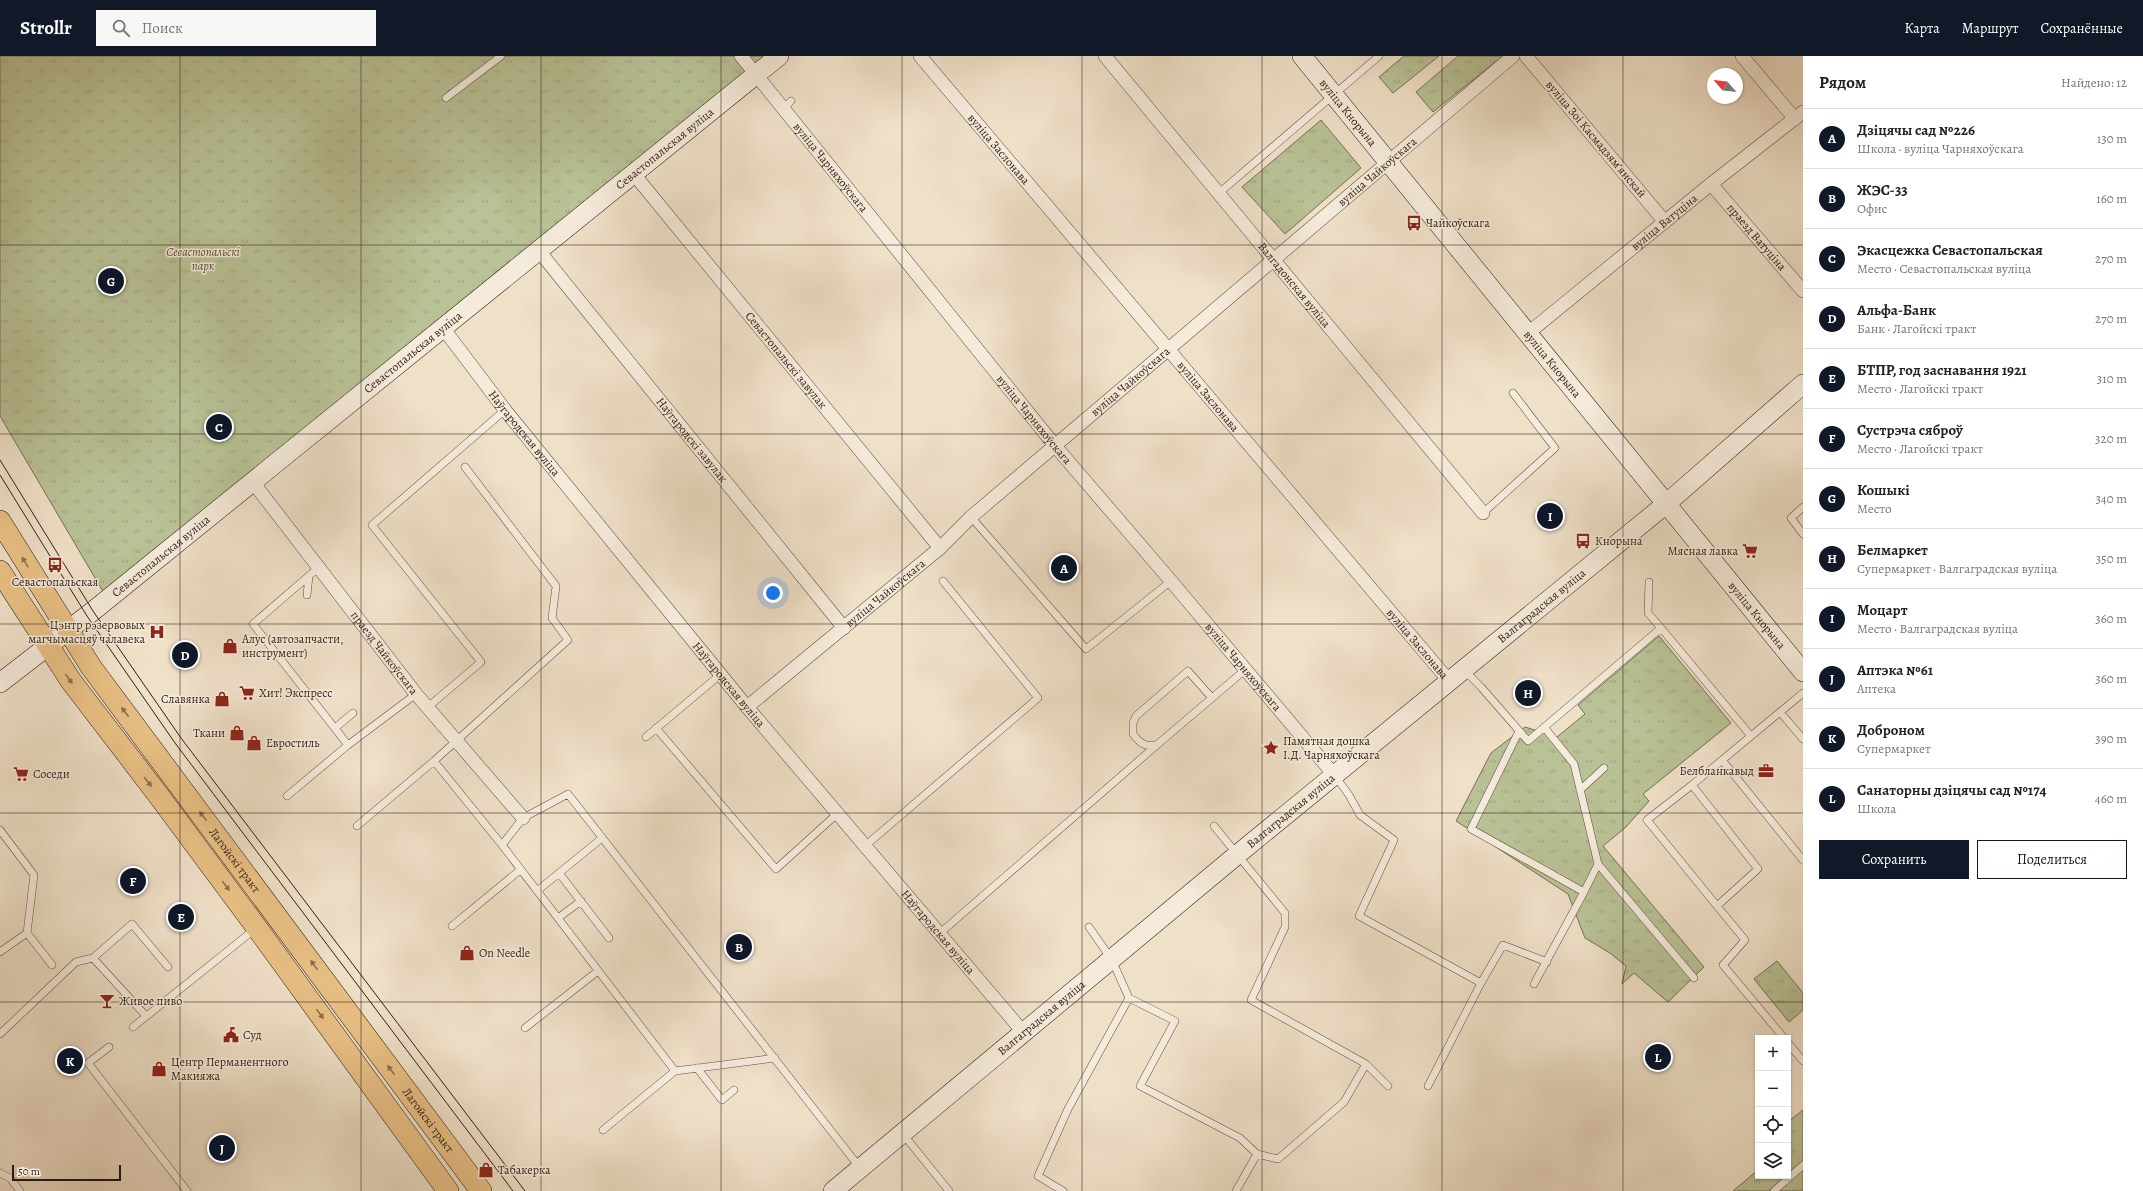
<!DOCTYPE html>
<html lang="ru">
<meta charset="utf-8">
<style>
:root{--surface:#fff;--page:#f6f6f6;--text:#222;--muted:#767676;--line:#e0e0e0;--accent:#111827}
body{margin:0;font-family:Alegreya,serif;background:var(--page);color:var(--text)}
.controls{position:absolute;right:12px;bottom:12px;display:grid;overflow:hidden;border-radius:0px;box-shadow:0 1px 3px #0004}
.controls button{width:36px;height:36px;display:grid;place-items:center;padding:0;border:0;border-bottom:1px solid var(--line);background:var(--surface);color:var(--text);font:20px sans-serif}
.compass{position:absolute;left:1707px;top:12px;width:36px;height:36px;border-radius:50%;background:var(--surface);box-shadow:0 1px 3px #0004;rotate:297deg}
.scale{position:absolute;left:12px;bottom:10px;width:109px;box-sizing:border-box;padding-left:4px;border:2px solid #2e1d13;border-top:0;font-size:11px;line-height:14px;white-space:nowrap;color:#2e1d13;-webkit-text-stroke:3px #f5ebdb;paint-order:stroke}
.you{position:absolute;left:773px;top:537px;width:14px;height:14px;margin:-10px;border:3px solid #fff;border-radius:50%;background:#1a73e8;box-shadow:0 0 0 6px #1a73e833}
.badge{display:grid;place-items:center;width:26px;height:26px;border-radius:50%;background:var(--accent);color:#fff;font-size:13px;font-weight:700}
.pin{position:absolute;translate:-50% -50%;border:2px solid #fff;box-shadow:0 1px 4px #0006}
.list{margin:0;padding:0;list-style:none}
h2{display:flex;justify-content:space-between;align-items:center;height:52px;margin:0;padding:0 16px;font-size:17px}
h2 small{font-size:13px;font-weight:400;color:var(--muted)}
.list li{display:grid;grid-template-columns:26px 1fr auto;gap:12px;align-items:center;box-sizing:border-box;height:60px;padding:0 16px;border-top:1px solid var(--line)}
.list b{display:block;font-size:15px;white-space:nowrap}
.list p{margin:0;font-size:13px;white-space:nowrap;color:var(--muted)}
.list em{font-size:13px;font-style:normal;color:var(--muted)}
.actions{display:flex;gap:8px;padding:12px 16px}
.actions a{flex:1;padding:9px 0;border:1px solid var(--accent);border-radius:0px;text-align:center;font-size:14px;color:var(--accent)}
.actions .main{background:var(--accent);color:#fff}
.icon{flex:none;width:22px;height:22px;fill:none;stroke:currentColor;stroke-width:2;stroke-linecap:round;stroke-linejoin:round}
.map{position:relative;flex:none;width:1803px;height:1135px;overflow:hidden}
header{display:flex;align-items:center;gap:24px;box-sizing:border-box;height:56px;padding:0 20px;background:var(--accent);color:#fff}
header strong{font-size:19px}
nav{display:flex;gap:22px;margin-inline-start:auto;font-size:14px}
.search{width:280px;height:36px;background:var(--page);display:flex;align-items:center;gap:10px;box-sizing:border-box;padding:0 14px;border-radius:0px;color:var(--muted);font-size:15px}
main{display:flex}
aside{flex:1;background:var(--surface)}
.map>svg:first-child{display:block}
.park{fill:url(#park-tufts);stroke:#747054}
.lines{fill:none;stroke-linecap:round;stroke-linejoin:round}
.lane-casing{stroke:#5e4e40;stroke-width:8}
.street-casing{stroke:#5e4e40;stroke-width:14}
.secondary-casing{stroke:#2e1d13;stroke-width:20}
.primary-casing{stroke:#2e1d13;stroke-width:22}
.lane{stroke:#f5ebdb;stroke-width:7}
.street{stroke:#f5ebdb;stroke-width:13}
.secondary{stroke:#f5ebdb;stroke-width:19}
.primary{stroke:#e8c084;stroke-width:21}
.tram{stroke:#2e1d13;stroke-width:1}
.oneway{fill:#8b6e4c}
.grid{fill:none;stroke:#2e1d13;stroke-width:1;stroke-opacity:0.55}
.labels{text-anchor:middle;dominant-baseline:central;stroke-width:3;stroke-linejoin:round;paint-order:stroke}
.street-label{font-size:12px;fill:#2e1d13;stroke:#f5ebdb}
.poi-label{font-size:12px;fill:#2e1d13;stroke:#f5ebdb;text-anchor:start}
.park-label{font-size:12px;font-style:italic;fill:#584f3a;stroke:#f5ebdb}
</style>
<header>
<strong>Strollr</strong>
<div class="search"><svg class="icon" aria-label="search" viewBox="0 0 24 24"><circle cx="10" cy="10" r="6"/><path d="M15 15l6 6"/></svg>Поиск</div>
<nav><a>Карта</a><a>Маршрут</a><a>Сохранённые</a></nav>
</header>
<main>
<div class="map">
<svg width="1803" height="1135" viewBox="0 0 1803 1135">
<defs>
<pattern id="park-tufts" width="24" height="20" patternUnits="userSpaceOnUse"><rect width="24" height="20" fill="#b9c296"/><path d="M3 7l-1-3M5 7V3M7 7l1-3M15 17l-1-3M17 17v-4M19 17l1-3" fill="none" stroke="#9fa680"/></pattern>
</defs>
<rect width="100%" height="100%" fill="#efe0c8"/>
<filter id="stains"><feTurbulence type="fractalNoise" baseFrequency=".005" numOctaves="4"/><feColorMatrix values="0 0 0 0 .2 0 0 0 0 .09 0 0 0 0 .02 0 0 0 .5 -.17"/></filter>
<radialGradient id="worn" r=".72"><stop offset=".6" stop-color="#630" stop-opacity="0"/><stop offset="1" stop-color="#630" stop-opacity=".3"/></radialGradient>
<path class="park" d="M0,0H778L105,539L0,360Z
M1404,0H1439L1393,37L1379,21Z
M1458,0H1503L1433,56L1416,36Z
M1321,64L1361,112L1285,178L1242,131Z
M1659,580L1731,667L1643,738L1649,745L1626,771L1603,790L1704,911L1668,946L1634,917L1622,928L1626,910L1610,897L1585,882L1568,838L1456,765L1491,697L1525,671L1557,681L1585,658L1578,649Z
M1777,905L1803,937V954L1789,966L1754,923Z
M1803,1054V1135H1733L1758,1114V1120H1788V1066Z"/>
<g class="lines">
<defs>
<path id="lane" d="M446,42L501,0
M784,52L791,45
M1219,137L1379,0
M1803,451L1791,462L1803,478
M1483,457L1555,392L1513,337
M971,461L1086,593L1171,525
M318,512L253,568L348,689L416,638
M1649,526L1648,557L1661,572
M307,539L309,520
M1464,614L1481,631L1528,685L1661,572L1751,680
M1212,642L1188,615L1136,660L1133,667V678C1140,688 1147,692 1158,688L1246,613
M428,651L481,606L372,469L505,354
M1780,656L1803,683
M1544,671L1574,708L1598,808L1694,922
M335,672L353,657
M656,672L776,813L837,758
M1519,675L1471,773L1584,836L1534,928
M646,681L721,618
M1722,704L1803,804
M434,705L502,789
M1335,720L1349,739L1360,759L1394,784L1359,860L1481,927L1503,889L1547,906
M1692,729L1758,813L1717,850L1647,764Z
M1692,729L1803,637
M1580,734L1604,712
M287,740L348,689
M357,770L434,705L568,584L552,562L556,530L465,411
M1214,770L1285,857V871L1251,944L1366,1008L1388,1030
M0,774L34,819L27,877
M865,790L1038,642L943,525
M559,817L609,882
M537,835L602,782
M1584,836L1598,808
M1717,850L1745,884L1723,909L1784,982
M558,862L581,845
M452,870L520,814
M1089,871L1112,904L1129,942L1175,965L1140,1030L1240,1082L1257,1098L1278,1103L1344,1046L1366,1008
M939,878L1158,688
M0,896L27,877L52,909
M93,902L146,960
M133,971L255,873
M525,972L598,915
M0,978L76,906L93,902L132,868L168,911
M1788,987L1803,1005
M109,991L88,1007L187,1135
M775,1002L675,1015L502,789L523,762L568,738L860,1112
M697,1012L722,1044L734,1034
M1428,1030L1481,927
M603,1074L675,1015
M903,1078L949,1135
M0,1117L10,1122L20,1135
M1063,1135L1038,1120L1068,1053L1129,942
M1236,1135L1257,1098
M1774,1135L1803,1109"/>
<g id="street">
<path id="s1" d="M741,0L1056,391L1171,525L1335,720"/>
<path id="s2" d="M920,0L1450,626"/>
<path id="s3" d="M1105,0L1483,457"/>
<path d="M1526,0L1665,166"/>
<path d="M1742,0L1795,63"/>
<path id="s4" d="M633,117L940,492"/>
<path id="s5" d="M1711,128L1803,235"/>
<path id="s6" d="M539,195L844,572"/>
<path id="s7" d="M443,272L505,354L747,651L1024,977"/>
<path id="s8" d="M1527,278L1711,128L1803,56"/>
<path id="s9" d="M252,425L416,638L523,762"/>
<path id="s10" d="M747,651L940,492L971,461L1513,0"/>
</g>
<g id="secondary">
<path id="s11" d="M1302,0L1803,616"/>
<path id="s12" d="M0,627L93,555L779,0"/>
<path id="s13" d="M833,1135L1238,798L1666,448L1803,328"/>
</g>
<g id="primary">
<path id="s14" d="M0,465L91,611L481,1135"/>
<path d="M0,515L71,625L159,740L257,872L448,1135"/>
</g>
</defs>
<use href="#lane" class="lane-casing"/>
<use href="#street" class="street-casing"/>
<use href="#secondary" class="secondary-casing"/>
<use href="#primary" class="primary-casing"/>
<use href="#lane" class="lane"/>
<use href="#street" class="street"/>
<use href="#secondary" class="secondary"/>
<use href="#primary" class="primary"/>
<path class="tram" d="M0,404L93,555L181,682L525,1135
M0,419L87,560L175,687L513,1135"/>
</g>
<defs><path id="oneway-solid" d="M-6-.8H1V-3.2L6.5 0L1 3.2V.8H-6Z"/></defs>
<g class="oneway">
<use href="#oneway-solid" transform="translate(25 506) rotate(-122)"/>
<use href="#oneway-solid" transform="translate(69 623) rotate(55)"/>
<use href="#oneway-solid" transform="translate(125 656) rotate(-127)"/>
<use href="#oneway-solid" transform="translate(148 726) rotate(52)"/>
<use href="#oneway-solid" transform="translate(203 760) rotate(-127)"/>
<use href="#oneway-solid" transform="translate(226 830) rotate(53)"/>
<use href="#oneway-solid" transform="translate(314 909) rotate(-126)"/>
<use href="#oneway-solid" transform="translate(320 958) rotate(54)"/>
<use href="#oneway-solid" transform="translate(391 1014) rotate(-127)"/>
</g>
<path class="grid" d="M180,0V1135M361,0V1135M541,0V1135M721,0V1135M902,0V1135M1082,0V1135M1262,0V1135M1442,0V1135M1623,0V1135M0,189H1803M0,378H1803M0,568H1803M0,757H1803M0,946H1803"/>
<defs>
<symbol id="bus-bare" viewBox="-9 -9 18 18"><path d="M-5-6H5V4H4V6H2V4H-2V6H-4V4H-5ZM-3.5-4V0h7V-4ZM-3.5 1.2v1.5H-2V1.2ZM2 1.2v1.5H3.5V1.2Z" fill="#8f2418" stroke="#f5ebdb" stroke-width="2.5" paint-order="stroke"/></symbol>
<symbol id="supermarket-bare" viewBox="-9 -9 18 18"><path d="M-6-5.5h2.5l.6 2H6L4.5 2H-2.5L-4.4-4H-6ZM-1.5 3.2a1.3 1.3 0 1 0 .1 0ZM3 3.2a1.3 1.3 0 1 0 .1 0Z" fill="#8f2418" stroke="#f5ebdb" stroke-width="2.5" paint-order="stroke"/></symbol>
<symbol id="hospital-bare" viewBox="-9 -9 18 18"><path d="M-5-5h3v3.5h4V-5h3V5h-3V1.5h-4V5h-3Z" fill="#8f2418" stroke="#f5ebdb" stroke-width="2.5" paint-order="stroke"/></symbol>
<symbol id="shop-bare" viewBox="-9 -9 18 18"><path d="M-5-2.5h2.3a2.7 3.5 0 0 1 5.4 0H5L5.5 6h-11ZM-1.5-2.5h3a1.5 2.3 0 0 0-3 0Z" fill="#8f2418" stroke="#f5ebdb" stroke-width="2.5" paint-order="stroke"/></symbol>
<symbol id="sight-bare" viewBox="-9 -9 18 18"><path d="M0-6L1.8-2.2L6-1.7L2.9 1.2L3.7 5.4L0 3.3L-3.7 5.4L-2.9 1.2L-6-1.7L-1.8-2.2Z" fill="#8f2418" stroke="#f5ebdb" stroke-width="2.5" paint-order="stroke"/></symbol>
<symbol id="office-bare" viewBox="-9 -9 18 18"><path d="M-6-3h4V-5.5h4V-3h4V5H-6ZM-1-4.5V-3h2v-1.5ZM-6 0V1H6V0Z" fill="#8f2418" stroke="#f5ebdb" stroke-width="2.5" paint-order="stroke"/></symbol>
<symbol id="bar-bare" viewBox="-9 -9 18 18"><path d="M-6-5H6L.8 .8V4.5H3.5V6h-7V4.5H-.8V.8Z" fill="#8f2418" stroke="#f5ebdb" stroke-width="2.5" paint-order="stroke"/></symbol>
<symbol id="civic-bare" viewBox="-9 -9 18 18"><path d="M-.6-6.5H3V-4.5H.6V-3L4-1V1h2V6H-6V1h2V-1L-.6-3ZM-1.2 2.5V6h2.4V2.5Z" fill="#8f2418" stroke="#f5ebdb" stroke-width="2.5" paint-order="stroke"/></symbol>
</defs>
<g fill-rule="evenodd">
<use href="#bus-bare" x="1403" y="156" width="22" height="22"/>
<use href="#bus-bare" x="1572" y="474" width="22" height="22"/>
<use href="#supermarket-bare" x="1739" y="484" width="22" height="22"/>
<use href="#bus-bare" x="44" y="498" width="22" height="22"/>
<use href="#hospital-bare" x="146" y="565" width="22" height="22"/>
<use href="#shop-bare" x="219" y="579" width="22" height="22"/>
<use href="#supermarket-bare" x="236" y="626" width="22" height="22"/>
<use href="#shop-bare" x="211" y="632" width="22" height="22"/>
<use href="#shop-bare" x="226" y="666" width="22" height="22"/>
<use href="#shop-bare" x="243" y="676" width="22" height="22"/>
<use href="#sight-bare" x="1260" y="681" width="22" height="22"/>
<use href="#office-bare" x="1755" y="704" width="22" height="22"/>
<use href="#supermarket-bare" x="10" y="707" width="22" height="22"/>
<use href="#shop-bare" x="456" y="886" width="22" height="22"/>
<use href="#bar-bare" x="96" y="934" width="22" height="22"/>
<use href="#civic-bare" x="220" y="968" width="22" height="22"/>
<use href="#shop-bare" x="148" y="1002" width="22" height="22"/>
<use href="#shop-bare" x="475" y="1103" width="22" height="22"/>
</g>
<g class="labels">
<g class="street-label">
<text stroke="none"><textPath href="#s11" startOffset="73">вуліца Кнорына</textPath></text>
<text transform="translate(1596 83) rotate(50)">вуліца Зоі Касмадзямʼянскай</text>
<text stroke="none"><textPath href="#s12" startOffset="853">Севастопальская вуліца</textPath></text>
<text stroke="none"><textPath href="#s2" startOffset="122">вуліца Заслонава</textPath></text>
<text stroke="none"><textPath href="#s1" startOffset="143">вуліца Чарняхоўскага</textPath></text>
<text stroke="none"><textPath href="#s10" startOffset="827">вуліца Чайкоўскага</textPath></text>
<text stroke="none"><textPath href="#s8" startOffset="177">вуліца Ватуціна</textPath></text>
<text stroke="none"><textPath href="#s5" startOffset="70">праезд Ватуціна</textPath></text>
<text stroke="none"><textPath href="#s3" startOffset="297">Валгадонская вуліца</textPath></text>
<text stroke="none"><textPath href="#s12" startOffset="529">Севастопальская вуліца</textPath></text>
<text stroke="none"><textPath href="#s4" startOffset="242">Севастопальскі завулак</textPath></text>
<text stroke="none"><textPath href="#s11" startOffset="397">вуліца Кнорына</textPath></text>
<text stroke="none"><textPath href="#s10" startOffset="503">вуліца Чайкоўскага</textPath></text>
<text stroke="none"><textPath href="#s2" startOffset="446">вуліца Заслонава</textPath></text>
<text stroke="none"><textPath href="#s1" startOffset="467">вуліца Чарняхоўскага</textPath></text>
<text stroke="none"><textPath href="#s7" startOffset="133">Наўгародская вуліца</textPath></text>
<text stroke="none"><textPath href="#s6" startOffset="243">Наўгародскі завулак</textPath></text>
<text stroke="none"><textPath href="#s12" startOffset="205">Севастопальская вуліца</textPath></text>
<text stroke="none"><textPath href="#s10" startOffset="179">вуліца Чайкоўскага</textPath></text>
<text stroke="none"><textPath href="#s13" startOffset="919">Валгаградская вуліца</textPath></text>
<text stroke="none"><textPath href="#s11" startOffset="721">вуліца Кнорына</textPath></text>
<text stroke="none"><textPath href="#s2" startOffset="770">вуліца Заслонава</textPath></text>
<text stroke="none"><textPath href="#s9" startOffset="217">праезд Чайкоўскага</textPath></text>
<text stroke="none"><textPath href="#s1" startOffset="791">вуліца Чарняхоўскага</textPath></text>
<text stroke="none"><textPath href="#s7" startOffset="457">Наўгародская вуліца</textPath></text>
<text stroke="none"><textPath href="#s13" startOffset="595">Валгаградская вуліца</textPath></text>
<text stroke="none"><textPath href="#s14" startOffset="413">Лагойскі тракт</textPath></text>
<text stroke="none"><textPath href="#s7" startOffset="781">Наўгародская вуліца</textPath></text>
<text stroke="none"><textPath href="#s13" startOffset="271">Валгаградская вуліца</textPath></text>
<text stroke="none"><textPath href="#s14" startOffset="737">Лагойскі тракт</textPath></text>
</g>
<g class="poi-label">
<text x="1426" y="167">Чайкоўскага</text>
<text x="1595" y="485">Кнорына</text>
<text x="1738" y="495" text-anchor="end">Мясная лавка</text>
<text x="55" y="526" text-anchor="middle">Севастопальская</text>
<text x="145" y="569" text-anchor="end">Цэнтр рэзервовых<tspan x="145" dy="14">магчымасцяў чалавека</tspan></text>
<text x="242" y="583">Алус (автозапчасти,<tspan x="242" dy="14">инструмент)</tspan></text>
<text x="259" y="637">Хит! Экспресс</text>
<text x="210" y="643" text-anchor="end">Славянка</text>
<text x="225" y="677" text-anchor="end">Ткани</text>
<text x="1283" y="685">Памятная дошка<tspan x="1283" dy="14">І.Д. Чарняхоўскага</tspan></text>
<text x="266" y="687">Евростиль</text>
<text x="1754" y="715" text-anchor="end">Белбланкавыд</text>
<text x="33" y="718">Соседи</text>
<text x="479" y="897">On Needle</text>
<text x="119" y="945">Живое пиво</text>
<text x="243" y="979">Суд</text>
<text x="171" y="1006">Центр Перманентного<tspan x="171" dy="14">Макияжа</tspan></text>
<text x="498" y="1114">Табакерка</text>
</g>
<g class="park-label">
<text x="203" y="196">Севастопальскі<tspan x="203" dy="14">парк</tspan></text>
</g>
</g>
<rect width="100%" height="100%" filter="url(#stains)"/>
<rect width="100%" height="100%" fill="url(#worn)"/>
</svg>
<div class="controls">
<button>+</button>
<button>−</button>
<button><svg class="icon" aria-label="locate" viewBox="0 0 24 24"><circle cx="12" cy="12" r="6"/><path d="M12 2v4M12 18v4M2 12h4M18 12h4"/></svg></button>
<button><svg class="icon" aria-label="layers" viewBox="0 0 24 24"><path d="M12 4l9 5-9 5-9-5zM3 14l9 5 9-5"/></svg></button>
</div>
<svg class="compass" viewBox="-18 -18 36 36"><path d="M0-13l5 13h-10z" fill="#e53935"/><path d="M0 13l5-13h-10z" fill="#767676"/></svg>
<div class="scale">50 m</div>
<div class="you"></div>
<div class="pin badge" style="left:1064px;top:512px">A</div>
<div class="pin badge" style="left:739px;top:891px">B</div>
<div class="pin badge" style="left:219px;top:371px">C</div>
<div class="pin badge" style="left:185px;top:599px">D</div>
<div class="pin badge" style="left:181px;top:861px">E</div>
<div class="pin badge" style="left:133px;top:825px">F</div>
<div class="pin badge" style="left:111px;top:225px">G</div>
<div class="pin badge" style="left:1528px;top:637px">H</div>
<div class="pin badge" style="left:1550px;top:460px">I</div>
<div class="pin badge" style="left:222px;top:1092px">J</div>
<div class="pin badge" style="left:70px;top:1005px">K</div>
<div class="pin badge" style="left:1658px;top:1001px">L</div>
</div>
<aside>
<h2>Рядом<small>Найдено: 12</small></h2>
<ul class="list">
<li><span class="badge">A</span><div><b>Дзіцячы сад №226</b><p>Школа · вуліца Чарняхоўскага</p></div><em>130 m</em></li>
<li><span class="badge">B</span><div><b>ЖЭС-33</b><p>Офис</p></div><em>160 m</em></li>
<li><span class="badge">C</span><div><b>Экасцежка Севастопальская</b><p>Место · Севастопальская вуліца</p></div><em>270 m</em></li>
<li><span class="badge">D</span><div><b>Альфа-Банк</b><p>Банк · Лагойскі тракт</p></div><em>270 m</em></li>
<li><span class="badge">E</span><div><b>БТПР, год заснавання 1921</b><p>Место · Лагойскі тракт</p></div><em>310 m</em></li>
<li><span class="badge">F</span><div><b>Сустрэча сяброў</b><p>Место · Лагойскі тракт</p></div><em>320 m</em></li>
<li><span class="badge">G</span><div><b>Кошыкі</b><p>Место</p></div><em>340 m</em></li>
<li><span class="badge">H</span><div><b>Белмаркет</b><p>Супермаркет · Валгаградская вуліца</p></div><em>350 m</em></li>
<li><span class="badge">I</span><div><b>Моцарт</b><p>Место · Валгаградская вуліца</p></div><em>360 m</em></li>
<li><span class="badge">J</span><div><b>Аптэка №61</b><p>Аптека</p></div><em>360 m</em></li>
<li><span class="badge">K</span><div><b>Доброном</b><p>Супермаркет</p></div><em>390 m</em></li>
<li><span class="badge">L</span><div><b>Санаторны дзіцячы сад №174</b><p>Школа</p></div><em>460 m</em></li>
</ul>
<div class="actions"><a class="main">Сохранить</a><a>Поделиться</a></div>
</aside>
</main>
